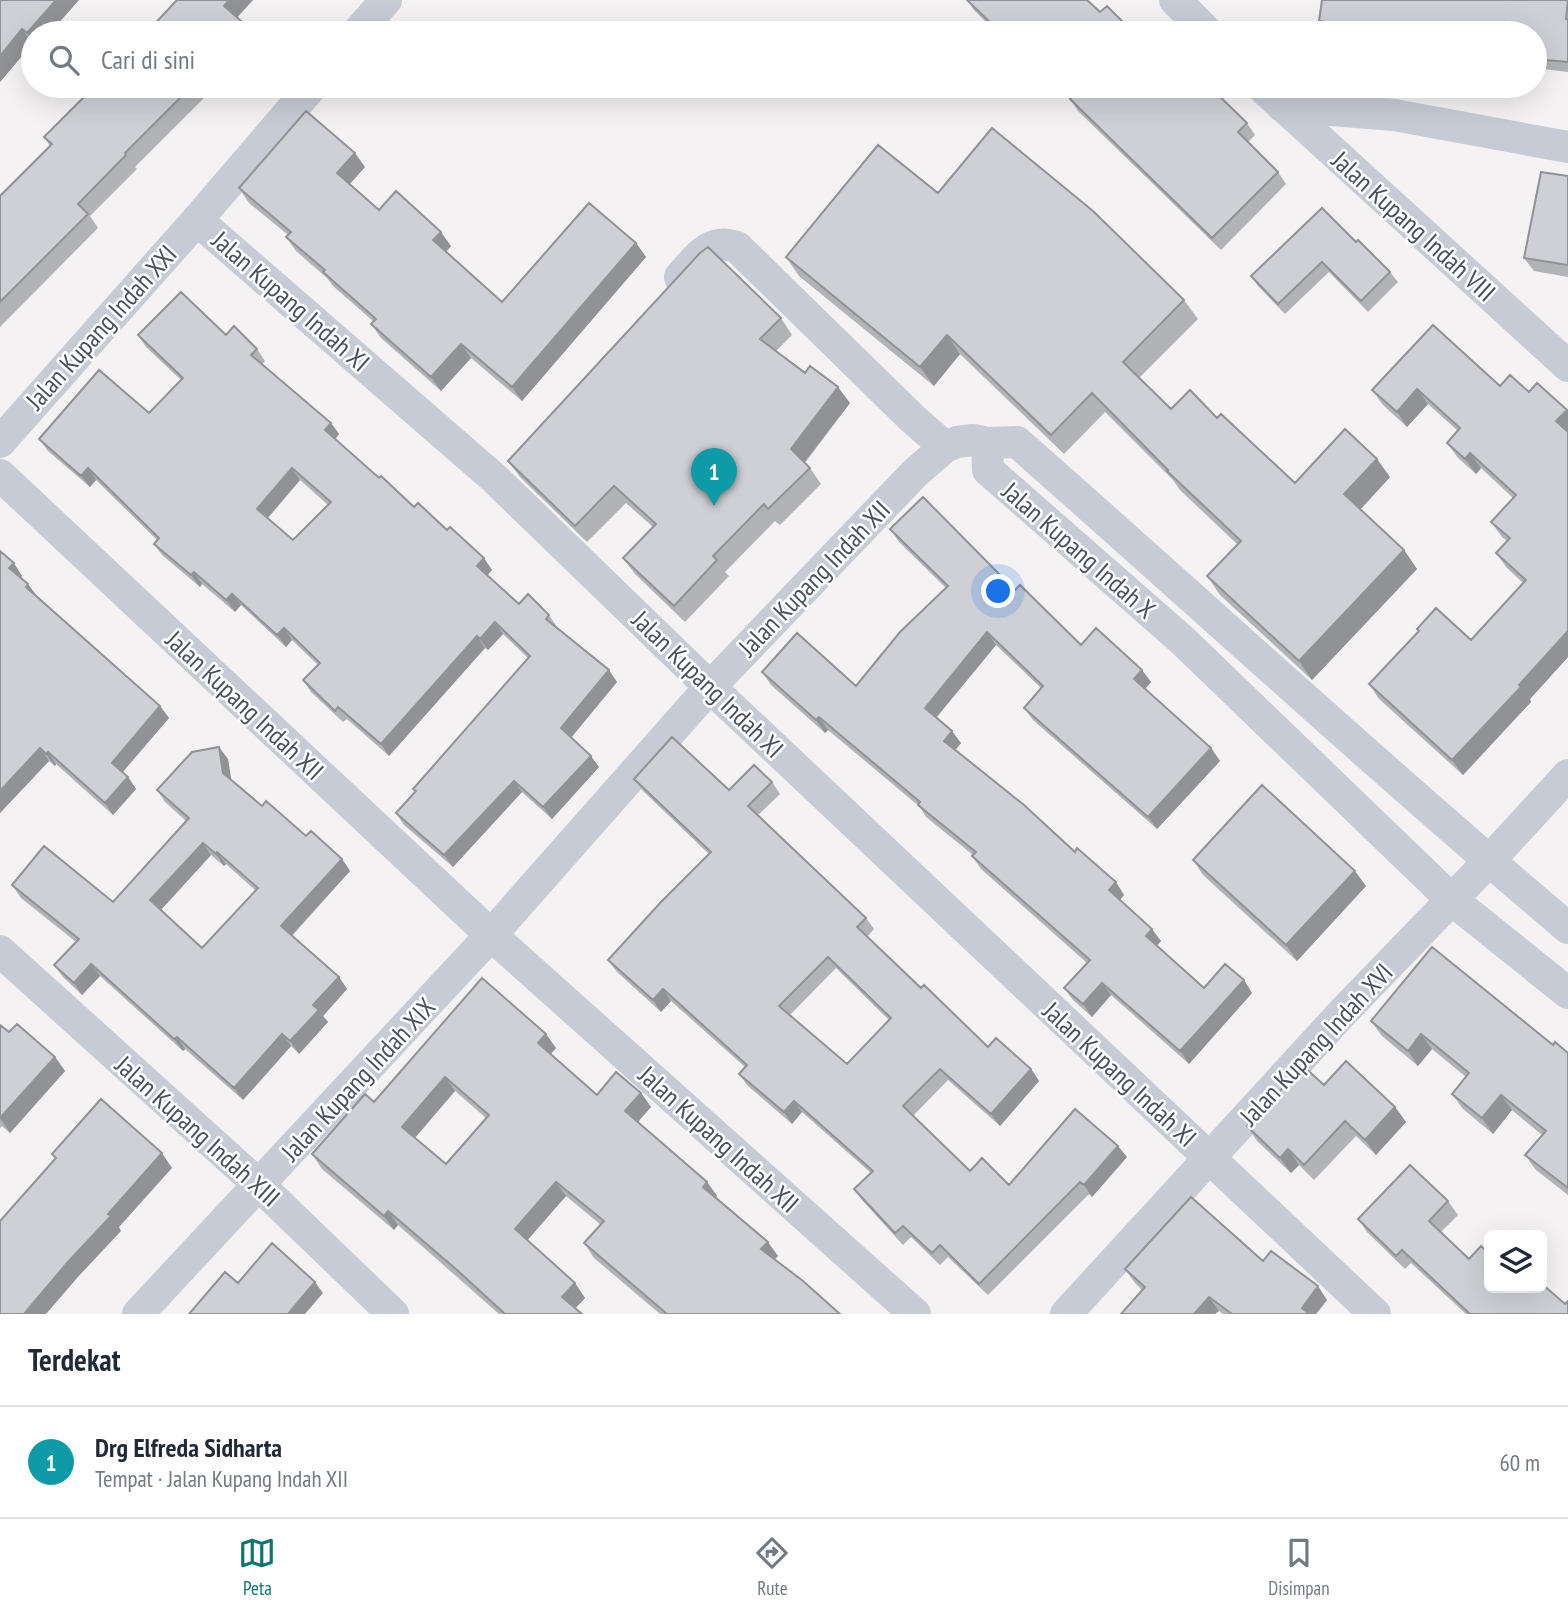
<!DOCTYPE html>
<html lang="id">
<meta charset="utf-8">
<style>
:root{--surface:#fff;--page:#f6f6f7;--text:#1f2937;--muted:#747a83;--line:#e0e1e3;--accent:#0f766e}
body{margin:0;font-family:"PT Sans Narrow",sans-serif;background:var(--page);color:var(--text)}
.controls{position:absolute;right:21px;bottom:21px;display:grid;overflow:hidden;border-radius:10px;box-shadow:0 7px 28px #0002}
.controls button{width:63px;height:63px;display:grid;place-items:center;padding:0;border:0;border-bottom:2px solid var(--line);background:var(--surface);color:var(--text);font:35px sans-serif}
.you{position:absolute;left:999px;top:592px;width:24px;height:24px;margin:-18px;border:5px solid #fff;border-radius:50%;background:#1a73e8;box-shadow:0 0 0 10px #1a73e833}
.badge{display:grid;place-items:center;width:46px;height:46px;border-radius:50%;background:var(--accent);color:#fff;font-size:23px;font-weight:700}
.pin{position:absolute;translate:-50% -58px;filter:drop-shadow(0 2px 4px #0008)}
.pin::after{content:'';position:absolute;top:37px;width:24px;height:21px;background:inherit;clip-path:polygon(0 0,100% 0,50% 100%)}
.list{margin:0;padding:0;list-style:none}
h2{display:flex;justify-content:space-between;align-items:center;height:91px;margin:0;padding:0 28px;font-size:30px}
h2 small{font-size:23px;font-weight:400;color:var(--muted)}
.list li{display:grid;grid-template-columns:46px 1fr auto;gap:21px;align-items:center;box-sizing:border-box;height:112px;padding:0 28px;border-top:2px solid var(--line)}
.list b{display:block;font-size:26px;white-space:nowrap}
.list p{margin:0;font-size:23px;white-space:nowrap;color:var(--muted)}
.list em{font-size:23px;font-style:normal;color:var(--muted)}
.icon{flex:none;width:38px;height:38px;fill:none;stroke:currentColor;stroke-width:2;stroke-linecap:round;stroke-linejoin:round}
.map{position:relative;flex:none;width:1568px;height:1314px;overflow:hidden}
.search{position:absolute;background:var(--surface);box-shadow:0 7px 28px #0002;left:21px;right:21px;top:21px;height:77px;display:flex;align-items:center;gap:18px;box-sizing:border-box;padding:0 24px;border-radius:38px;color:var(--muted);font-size:26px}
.sheet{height:203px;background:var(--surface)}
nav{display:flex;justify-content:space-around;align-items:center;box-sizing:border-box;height:98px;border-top:2px solid var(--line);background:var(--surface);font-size:19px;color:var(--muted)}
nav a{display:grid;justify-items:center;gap:4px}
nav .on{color:var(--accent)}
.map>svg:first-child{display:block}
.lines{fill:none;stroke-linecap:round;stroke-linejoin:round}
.street{stroke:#c6cbd5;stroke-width:32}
.wall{fill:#b2b3b7;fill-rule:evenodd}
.shaded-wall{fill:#919295}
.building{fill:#cfd0d5;stroke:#919295;stroke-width:2;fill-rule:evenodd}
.labels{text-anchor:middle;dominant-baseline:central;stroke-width:5;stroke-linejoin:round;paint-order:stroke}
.street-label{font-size:26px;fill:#4a505e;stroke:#fff}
</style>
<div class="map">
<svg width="1568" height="1314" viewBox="0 0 1568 1314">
<rect width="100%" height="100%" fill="#f4f2f2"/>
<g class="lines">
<path class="street" d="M1175,0L1208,33
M357,33L386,0
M1261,86L1568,366
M1282,106L1394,115L1568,147
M197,220L494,478L710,687L1375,1314
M680,277C697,258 709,237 737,247L913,419L945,447
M0,442L197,220L312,86
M987,443L988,470L1182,640L1452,900L1568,993
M0,475L491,935L915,1314
M0,951L259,1185L393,1314
M138,1314L491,935L710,687L915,473L945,447L957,442L973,440L987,443L1017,442C1201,604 1381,770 1568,928
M1066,1314L1345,1010L1489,861L1568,775"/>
</g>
<path class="wall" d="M0,0L33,33V45L32,44L0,82Z
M967,0L1100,12L1134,33H997L974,10Z
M1568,0V72L1535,68V33H1340L1327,32L1319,21Z
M95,86H219L212,94L210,92L135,167L137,169L90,216L98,228L0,327V196L50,146L44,137Z
M1078,86H1209L1247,123L1255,135L1248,142L1278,172L1286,184L1221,250L1078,111L1070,99L1081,88Z
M365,167L350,184L379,210L451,246L446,252L502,302L636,243L646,257L522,401L471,358L441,391L381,338L371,324L373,321L333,286L327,278L296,251L286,237L288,235L249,203L239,188Z
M1568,176V277L1534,271L1524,258Z
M938,193L1184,300L1198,319L1139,378L1171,409L1217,418L1295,483L1390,477L1360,510L1404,550L1417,569L1312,680L1220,595L1207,576L1237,544L1180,490L1173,480L1105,412L1064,454L960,354L934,386L799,276L786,257Z
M1356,242L1390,272L1398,282L1368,312L1329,272L1285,314L1258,286L1251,276Z
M781,318L792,335L776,351L850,403L805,463L810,468L821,484L780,525L775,521L725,572L729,576L685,622L635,574L623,558L653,527L626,503L587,542L520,477L508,461Z
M138,335H226L257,349L265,361L262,364L331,423L339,434L335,439L379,478L492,570L487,575L519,604L549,615L557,627V628L617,682L571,738L599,767L552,819L522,792L453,867L404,825L396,813L415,792L413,789L528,658L503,634L488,650L485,648L389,756L347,719L343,722L311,692L303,680L318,665L292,640L286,647L241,605L235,612L202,584L200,587L162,555L154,544L157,540L96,480L90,487L48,451L39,439L149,413L181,380L146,347ZM300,480L328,505L293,540L268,518Z
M1500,386L1529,392L1568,411V657L1530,699L1531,702L1463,775L1379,699L1369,684L1471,640L1523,583L1507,568L1496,553L1507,541L1502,537L1491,522L1513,498L1481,468L1476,474L1458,458L1447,443L1458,431L1428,404L1407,427L1383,405L1372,390Z
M890,529L1015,590L1081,645L1142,670L1151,682L1145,689L1211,748L1220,761L1157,829L1033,720L1024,708L1041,688L996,645L937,717L961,743L955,750L1124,895L1120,900L1161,941L1157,946L1204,988L1244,980L1252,993L1189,1064L1111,995L1092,1017L1073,1000L1064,988L1087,963L981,869L972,856L973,855L926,817L920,807L828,730L825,733L771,685L762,672L856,686L946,588L899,542Z
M0,551L22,576L21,577L37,597L160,706L169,718L122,773L128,777L136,789L113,815L56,764L55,766L49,761L0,813Z
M228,759L231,780L262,806L342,859L350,871L292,936L339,977L347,989L323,1016L328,1022L299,1054L291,1046L243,1100L185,1049L183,1051L100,976L82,995L63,977L54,965L76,942L21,898L12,885L113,902L186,821L165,802L157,790ZM211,855L224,866L226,864L255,890L202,948L161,910Z
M634,779L729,790L772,782L780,794L758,815L866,918L874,929L867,937L921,988L988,1047L1031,1069L1039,1081L1000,1126L948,1080L913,1116L970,1171L1009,1185L1127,1157L1092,1197L1089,1194L988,1295L948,1257L940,1265L911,1237L903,1245L862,1200L854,1189L871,1173L802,1112L792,1124L748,1086L739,1074L745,1067L671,1001L661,1012L617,972L608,960L709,854L643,791ZM836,968L889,1020L847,1064L790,1015Z
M1193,860L1366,886L1297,961L1203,875Z
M482,978L556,1048L551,1054L597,1095L641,1093L651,1107L638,1122L707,1182L717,1196L716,1198L778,1256L774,1259L840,1314H660L594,1258L584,1243L601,1225L566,1196L527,1240L575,1283L585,1298L575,1308L582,1314H499L398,1225L394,1230L322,1169L312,1154L374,1102ZM455,1091L486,1118L446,1164L415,1138Z
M1371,1021L1553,1045L1568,1053V1195L1536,1170L1525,1155L1542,1135L1512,1110L1493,1134L1463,1109L1452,1094L1466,1077L1432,1049L1418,1066L1382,1036Z
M0,1025L9,1032L55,1057L65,1071L10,1133L2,1126L0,1128Z
M1324,1085L1395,1107L1406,1122L1376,1155L1356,1136L1314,1180L1299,1165L1291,1173L1257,1141L1247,1126Z
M1448,1201L1458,1215L1441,1232L1489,1288L1568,1314H1466L1411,1263L1405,1269L1367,1232L1358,1219Z
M1263,1261L1327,1300L1316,1314H1223L1219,1311L1142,1290L1135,1283L1125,1269Z"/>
<path class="shaded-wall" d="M56,0H79L50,33H33V42L27,33Z
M229,0H253L234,21L224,6Z
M248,27L252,33H243Z
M22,29L32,44L0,82V56Z
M207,86H219L212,94Z
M355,153L365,167L347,187L337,173Z
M441,232L451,246L443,255L433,240Z
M636,243L646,257L522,401L512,387Z
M947,335L960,354L934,386L920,367Z
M461,344L471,358L441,391L431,377Z
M838,387L850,403L802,465L791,449Z
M1417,389L1428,404L1407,427L1397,412Z
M1567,410L1568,411V435L1556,421Z
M331,423L339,434L333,442L325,430Z
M1470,453L1481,468L1476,474L1465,459Z
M1377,459L1390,477L1357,513L1344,494Z
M88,468L96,480L90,487L81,476Z
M292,468L300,480L265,521L257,509Z
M1404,550L1417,569L1312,680L1299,661Z
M484,558L492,570L485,578L477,566Z
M14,563L22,576L18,580L9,568Z
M194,572L202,584L200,587L191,575Z
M28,584L37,596L34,600L26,587Z
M232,594L241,605L235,612L226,600Z
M495,622L503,634L488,650L480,639Z
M284,628L292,640L286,647L277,635Z
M1568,631V657L1530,699L1531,702L1463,775L1452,760Z
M987,632L996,645L934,720L925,708Z
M477,636L485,648L389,756L381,744Z
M609,670L617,682L569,740L561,728Z
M1142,670L1151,682L1143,691L1134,679Z
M160,706L169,718L120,775L112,763Z
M819,717L828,730L825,733L816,720Z
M952,731L961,743L953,753L944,741Z
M219,747L228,759L232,785L223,773Z
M40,748L49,761L0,813V791Z
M1211,748L1220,761L1157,829L1148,817Z
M48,752L56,764L55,766L46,754Z
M591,756L599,767L552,819L543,807Z
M128,777L136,789L113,815L105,803Z
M514,781L522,792L453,867L444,855Z
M203,843L211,855L159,912L150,900Z
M217,852L226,864L224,866L216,854Z
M342,859L350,871L289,938L281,926Z
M1355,871L1366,886L1297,961L1286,945Z
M1116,882L1124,895L1117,903L1109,890Z
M1152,929L1161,941L1154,948L1146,936Z
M91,964L100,976L82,995L74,983Z
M339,977L347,989L323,1016L328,1022L299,1054L290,1041L313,1005Z
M1244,980L1252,993L1189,1064L1180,1051Z
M1102,983L1111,995L1092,1017L1083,1004Z
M663,989L671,1001L661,1012L653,1000Z
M282,1034L291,1046L243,1100L234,1088Z
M546,1034L556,1048L548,1057L538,1043Z
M1421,1034L1432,1049L1418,1066L1408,1051Z
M177,1037L185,1049L183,1051L174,1039Z
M55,1057L65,1071L10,1133L0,1118Z
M1031,1069L1039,1081L1000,1126L991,1114Z
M445,1077L455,1091L412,1141L402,1127Z
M641,1093L651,1107L635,1125L625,1111Z
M1501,1095L1512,1110L1493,1134L1482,1118Z
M794,1101L802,1112L792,1124L784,1112Z
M1395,1107L1406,1122L1376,1155L1365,1140Z
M1118,1146L1127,1157L1092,1197L1084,1185Z
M1288,1149L1299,1165L1291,1173L1280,1158Z
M162,1153L172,1168L119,1227L121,1231L77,1278L46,1314H24L108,1214Z
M556,1182L566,1196L525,1243L515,1229Z
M707,1182L717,1196L713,1201L703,1187Z
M388,1211L398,1225L394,1230L384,1216Z
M768,1242L778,1256L771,1263L761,1249Z
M315,1282L323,1293L305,1314H288Z
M575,1283L585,1298L572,1312L562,1297Z
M1318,1286L1327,1300L1316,1314H1306L1302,1308Z
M1209,1297L1219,1311L1215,1314H1194Z"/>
<path class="building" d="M0,0H56L27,33L22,29L0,56Z
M177,0H229L224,6L248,27L243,33H146Z
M967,0H1087L1100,12L1107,6L1134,33H997L999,31Z
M1322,0H1568L1566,19H1568V62L1535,59V33H1397V31L1319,21Z
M1145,23L1155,33H1135Z
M95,86H192L125,153L126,155L78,204L88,214L0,302V196L52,144L44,137Z
M1082,86H1209L1247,123L1238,132L1278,172L1212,238L1070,99Z
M306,111L355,153L337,173L379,210L396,191L441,232L433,240L502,302L589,203L636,243L512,387L461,344L431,377L371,324L376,319L323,272L325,270L286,237L291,232L239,188Z
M992,128L1093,211L1184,300L1123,362L1171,409L1190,390L1217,418L1221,414L1295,483L1345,429L1377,459L1344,494L1404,550L1299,661L1207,576L1241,541L1167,471L1168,470L1092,393L1051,435L947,335L920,367L786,257L878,145L938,193Z
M1541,172L1568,176V265L1524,258Z
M1322,208L1356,242L1358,240L1390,272L1361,301L1322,262L1278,304L1251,276Z
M708,247L781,318L760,339L805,373L810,366L838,387L791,449L810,468L768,509L764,504L713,556L717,560L674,606L623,558L656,524L614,486L575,526L508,461L700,253Z
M181,292L226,335L234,326L257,349L251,355L331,423L325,430L379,478L381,476L414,507L418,503L447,530L450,527L484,558L477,566L519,604L528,594L549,615L546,619L609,670L561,728L591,756L543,807L514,781L444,855L396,813L416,791L413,789L530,656L495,622L480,639L477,636L381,744L338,707L335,711L303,680L320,663L284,628L277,635L232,594L226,600L194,572L191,575L154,544L159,538L88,468L81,476L39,439L99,370L149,413L183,378L138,335ZM292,468L331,502L293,540L257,509Z
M1433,325L1500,386L1510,375L1529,392L1537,383L1567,410L1556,421L1568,432V631L1519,685L1521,687L1452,760L1369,684L1419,631L1417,629L1436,608L1471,640L1526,580L1496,553L1510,538L1491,522L1516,495L1470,453L1465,459L1447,443L1460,428L1417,389L1397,412L1372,390Z
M923,497L1015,590L1020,585L1081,645L1096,628L1142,670L1134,679L1211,748L1148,817L1024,708L1043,686L987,632L925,708L952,731L944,741L1024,805L1075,852L1077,848L1116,882L1109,890L1152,929L1146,936L1204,988L1225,964L1244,980L1180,1051L1102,983L1083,1004L1064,988L1090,960L972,856L976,852L918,805L920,802L819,717L816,720L762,672L797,633L856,686L900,632L948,586L890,529Z
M0,551L14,563L9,568L28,584L26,587L160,706L112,763L128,777L105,803L48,752L46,754L40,748L0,791Z
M672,737L729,790L754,765L772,782L748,806L866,918L857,927L921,988L924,985L988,1047L996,1038L1031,1069L991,1114L940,1069L903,1106L970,1171L982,1158L1009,1185L1075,1109L1118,1146L1084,1185L1080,1182L979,1284L940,1245L932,1253L903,1226L895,1233L854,1189L873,1171L794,1101L784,1112L739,1074L747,1065L663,989L653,1000L608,960L661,902L711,852L634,779ZM828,957L891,1018L847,1064L779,1006Z
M219,747L223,773L262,806L266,801L306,836L311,831L342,859L281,926L339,977L313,1005L319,1010L290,1041L282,1034L234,1088L177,1037L174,1039L91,964L74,983L54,965L79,939L12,885L44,846L113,902L189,818L157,790L192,752ZM203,843L216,854L217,852L258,888L202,948L150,900Z
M1262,785L1355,871L1286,945L1193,860Z
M1432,947L1553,1045L1555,1042L1568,1053V1188L1525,1155L1546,1131L1501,1095L1482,1118L1452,1094L1469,1073L1421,1034L1408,1051L1371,1021Z
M482,978L546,1034L538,1043L597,1095L616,1072L641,1093L625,1111L707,1182L703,1187L768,1242L761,1249L803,1281L840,1314H667L584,1243L604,1221L556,1182L515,1229L575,1283L562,1297L582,1314H505L457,1270L388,1211L384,1216L312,1154L365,1094L374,1102ZM445,1077L489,1115L446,1164L402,1127Z
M17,1024L55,1057L0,1118V1025L9,1032Z
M1346,1061L1395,1107L1365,1140L1345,1121L1304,1165L1288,1149L1280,1158L1247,1126L1303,1066L1324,1085Z
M101,1099L162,1153L108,1214L111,1216L67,1263L24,1314H0V1221L56,1158L52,1154Z
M1410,1165L1448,1201L1429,1221L1469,1259L1481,1246L1489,1254V1288H1542V1284L1565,1304L1568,1301V1314H1470L1402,1250L1396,1256L1358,1219Z
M1191,1197L1263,1261L1271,1251L1318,1286L1302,1308L1309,1314H1232L1209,1297L1194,1314H1121L1145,1287L1125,1269Z
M272,1243L315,1282L288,1314H189L225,1272L238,1283Z"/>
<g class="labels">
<g class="street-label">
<text transform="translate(1414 226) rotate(42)">Jalan Kupang Indah VIII</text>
<text transform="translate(291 301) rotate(41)">Jalan Kupang Indah XI</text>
<text transform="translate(101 327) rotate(-48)">Jalan Kupang Indah XXI</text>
<text transform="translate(1079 550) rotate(41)">Jalan Kupang Indah X</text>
<text transform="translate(814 578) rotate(-46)">Jalan Kupang Indah XII</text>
<text transform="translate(708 684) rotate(44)">Jalan Kupang Indah XI</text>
<text transform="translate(245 705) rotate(43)">Jalan Kupang Indah XII</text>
<text transform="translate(1316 1044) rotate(-47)">Jalan Kupang Indah XVI</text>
<text transform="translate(1120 1074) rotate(43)">Jalan Kupang Indah XI</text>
<text transform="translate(358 1079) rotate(-47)">Jalan Kupang Indah XIX</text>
<text transform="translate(198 1131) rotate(42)">Jalan Kupang Indah XIII</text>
<text transform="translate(719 1139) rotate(42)">Jalan Kupang Indah XII</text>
</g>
</g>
</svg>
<div class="controls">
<button><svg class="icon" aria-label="layers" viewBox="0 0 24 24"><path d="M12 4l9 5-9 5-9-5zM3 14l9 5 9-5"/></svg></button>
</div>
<div class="you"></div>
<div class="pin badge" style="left:714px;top:506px;background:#0f9aa8">1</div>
<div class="search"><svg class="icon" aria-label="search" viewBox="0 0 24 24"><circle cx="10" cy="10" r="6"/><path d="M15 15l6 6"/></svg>Cari di sini</div>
</div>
<section class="sheet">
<h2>Terdekat<small></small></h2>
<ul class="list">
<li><span class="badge" style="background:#0f9aa8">1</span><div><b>Drg Elfreda Sidharta</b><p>Tempat · Jalan Kupang Indah XII</p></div><em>60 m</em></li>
</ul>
</section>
<nav>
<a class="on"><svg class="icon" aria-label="map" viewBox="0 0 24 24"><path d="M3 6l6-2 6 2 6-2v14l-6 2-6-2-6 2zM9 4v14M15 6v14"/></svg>Peta</a>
<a><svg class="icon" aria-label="directions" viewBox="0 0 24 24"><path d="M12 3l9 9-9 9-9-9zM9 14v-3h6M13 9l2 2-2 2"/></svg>Rute</a>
<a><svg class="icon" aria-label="saved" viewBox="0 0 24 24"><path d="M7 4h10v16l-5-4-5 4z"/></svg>Disimpan</a>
</nav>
